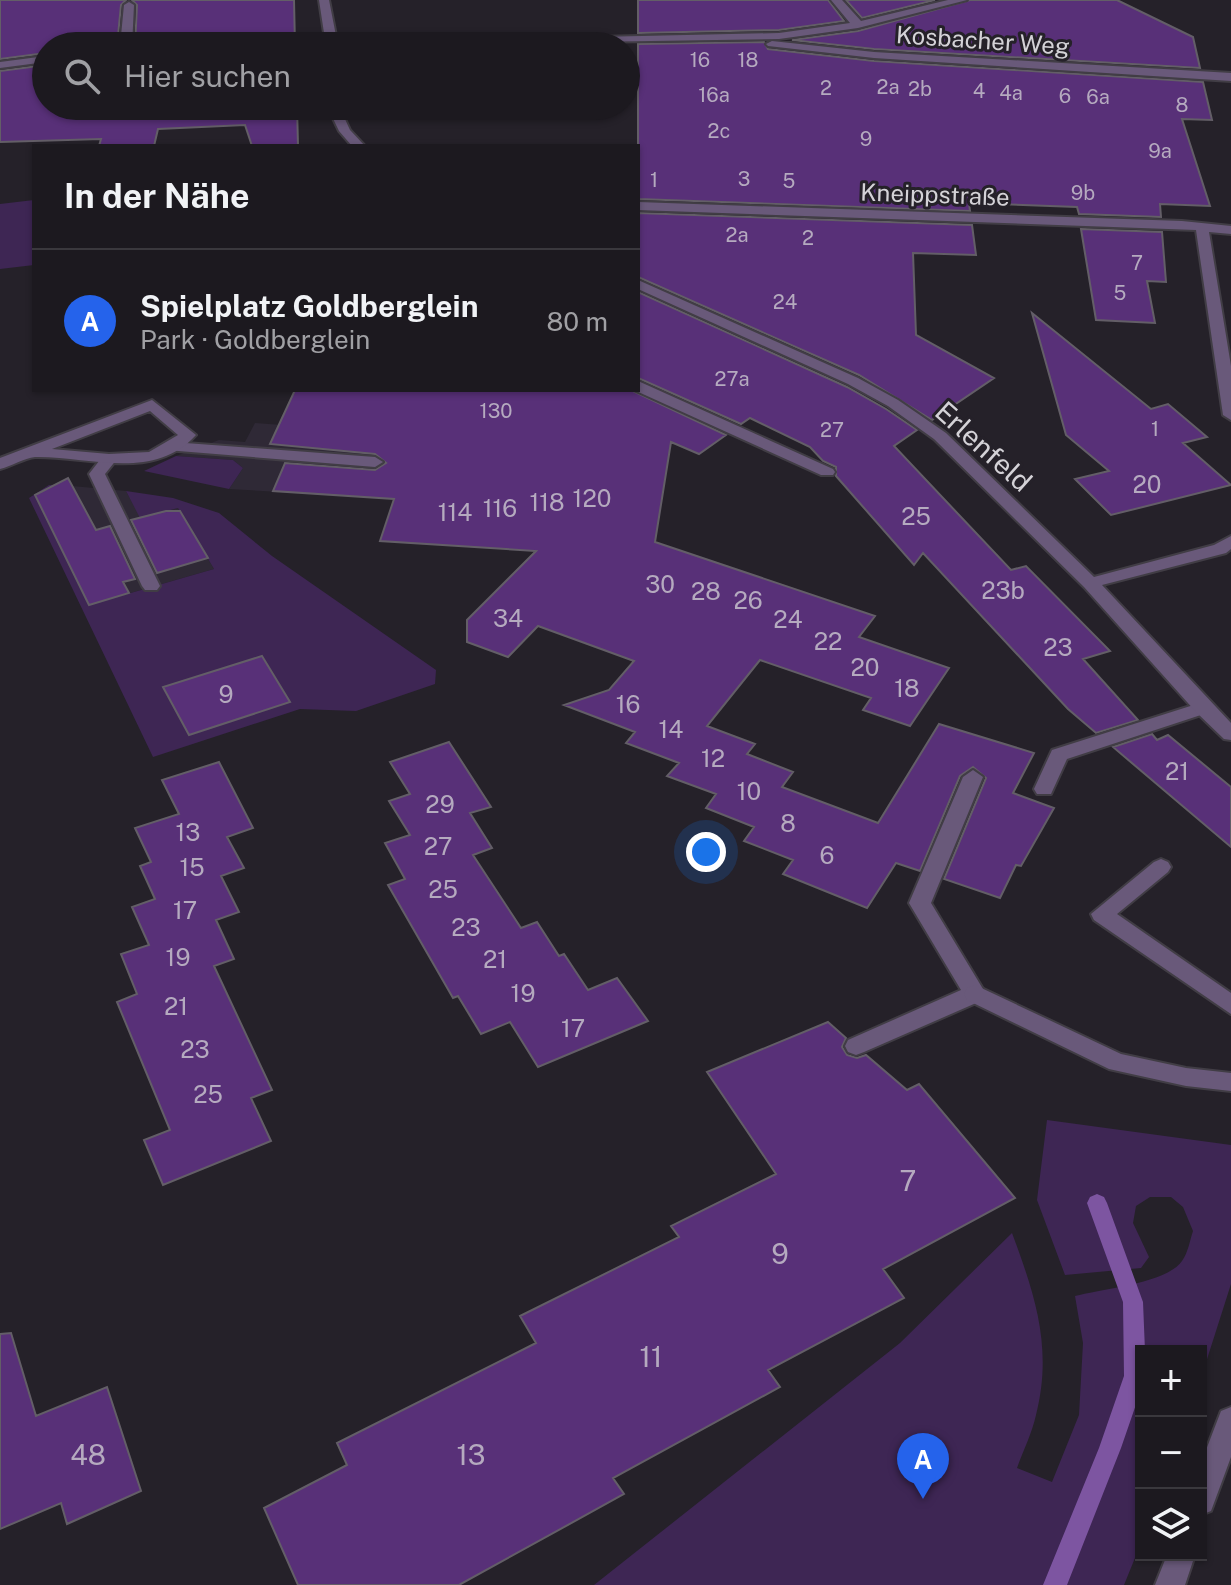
<!DOCTYPE html>
<html lang="de">
<meta charset="utf-8">
<style>
:root{--surface:#1c191f;--page:#29262c;--text:#f1f3f6;--muted:#a0a0a4;--line:#3a383d;--accent:#2563eb}
body{margin:0;font-family:"Public Sans",sans-serif;background:var(--page);color:var(--text)}
.controls{position:absolute;right:24px;bottom:24px;display:grid;overflow:hidden;border-radius:0px;box-shadow:0 2px 6px #0004}
.controls button{width:72px;height:72px;display:grid;place-items:center;padding:0;border:0;border-bottom:2px solid var(--line);background:var(--surface);color:var(--text);font:40px sans-serif}
.you{position:absolute;left:706px;top:852px;width:28px;height:28px;margin:-20px;border:6px solid #fff;border-radius:50%;background:#1a73e8;box-shadow:0 0 0 12px #1a73e833}
.badge{display:grid;place-items:center;width:52px;height:52px;border-radius:50%;background:var(--accent);color:#fff;font-size:26px;font-weight:700}
.pin{position:absolute;translate:-50% -66px;filter:drop-shadow(0 2px 4px #0008)}
.pin::after{content:'';position:absolute;top:42px;width:28px;height:24px;background:inherit;clip-path:polygon(0 0,100% 0,50% 100%)}
.list{margin:0;padding:0;list-style:none}
h2{display:flex;justify-content:space-between;align-items:center;height:104px;margin:0;padding:0 32px;font-size:34px}
h2 small{font-size:26px;font-weight:400;color:var(--muted)}
.list li{display:grid;grid-template-columns:52px 1fr auto;gap:24px;align-items:center;box-sizing:border-box;height:144px;padding:0 32px;border-top:2px solid var(--line)}
.list b{display:block;font-size:30px;white-space:nowrap}
.list p{margin:0;font-size:26px;white-space:nowrap;color:var(--muted)}
.list em{font-size:26px;font-style:normal;color:var(--muted)}
.icon{flex:none;width:44px;height:44px;fill:none;stroke:currentColor;stroke-width:2;stroke-linecap:round;stroke-linejoin:round}
.map{position:relative;flex:none;width:1231px;height:1585px;overflow:hidden}
.search{position:absolute;background:var(--surface);box-shadow:0 2px 6px #0004;left:32px;top:32px;width:608px;height:88px;display:flex;align-items:center;gap:20px;box-sizing:border-box;padding:0 28px;border-radius:44px;color:var(--muted);font-size:30px}
.panel{position:absolute;background:var(--surface);box-shadow:0 2px 6px #0004;left:32px;top:144px;width:608px;height:248px;border-radius:0px}
.map>svg:first-child{display:block}
.built{fill:#2f2936}
.green{fill:#3e2654}
.lines{fill:none;stroke-linecap:round;stroke-linejoin:round}
.stream{fill:#7d55a1;fill-rule:evenodd}
.building{fill:#583078;stroke:#635e67;stroke-width:2}
.lane-casing{stroke:#413d45;stroke-width:4}
.street-casing{stroke:#413d45;stroke-width:4}
.lane{fill:#69597a;fill-rule:evenodd}
.street{fill:#69597a;fill-rule:evenodd}
.labels{text-anchor:middle;dominant-baseline:central;stroke-width:6;stroke-linejoin:round;paint-order:stroke}
.far-number-label{font-size:20px;fill:#b5aabf}
.far-street-label{font-size:24px;fill:#d4d2d7;stroke:#252129}
.number-label{font-size:24px;fill:#b5aabf}
.street-label{font-size:28px;fill:#d4d2d7;stroke:#252129}
.near-number-label{font-size:28px;fill:#b5aabf}
</style>
<div class="map">
<svg width="1231" height="1585" viewBox="0 0 1231 1585">
<rect width="100%" height="100%" fill="#252129"/>
<path class="built" d="M255,423L378,432L372,477L365,497L229,489L243,468L233,460L176,456L219,440L245,442Z
M72,486L126,491L141,518L178,508L214,569L89,605L42,510L80,499Z"/>
<path class="green" d="M34,200V265L0,269V204Z
M176,456L233,460L243,468L229,489L144,471Z
M49,485L72,486L80,500L43,511L89,605L214,569L178,508L140,518L126,491L173,498L219,513L272,556L436,670L435,684L356,711L300,709L153,757L29,498Z
M1047,1120L1231,1145V1284L1201,1378V1351H1141V1543L1124,1585H594L900,1343L1012,1233C1035,1295 1053,1348 1036,1415C1032,1433 1023,1451 1017,1468L1052,1482L1079,1415L1083,1343L1075,1296C1102,1289 1167,1283 1182,1261C1188,1253 1190,1240 1193,1231L1183,1207L1171,1197H1150L1136,1206L1133,1223L1149,1257L1141,1268L1065,1275L1037,1200Z"/>
<g class="lines">
<path class="stream" d="M1097,1194L1104,1197L1107,1203L1143,1302L1145,1351H1141V1390L1121,1448L1067,1585H1043L1099,1448L1124,1376L1123,1302L1087,1203L1090,1197Z"/>
</g>
<path class="building" d="M0,0H126L121,5L117,46H46V53L0,59Z
M132,0H294L295,46H135L137,5Z
M638,0H828L844,21L779,30L638,33Z
M846,0H935L862,18Z
M970,0H1117L1193,37L1200,68L874,49L792,40L858,31Z
M764,42L768,49L874,61L1203,82L1212,120L1182,119L1210,206L1160,204L1161,217L1079,214L1077,207L969,203L970,211L638,199V44Z
M46,65V106H297L298,146H252L245,125L158,129L154,146H99L101,139L0,142V71Z
M638,213L972,225L976,255L913,253L916,335L994,378L932,420L859,375L638,277Z
M1081,229L1162,232L1166,282L1147,281L1155,323L1096,320Z
M638,292L847,387L886,409L917,430L894,446L1011,570L1026,566L1110,651L1083,659L1138,720L1096,733L1068,709L923,553L914,565L836,476V467L823,461L810,447L750,418L741,424L638,378Z
M1032,313L1151,409L1168,404L1207,437L1183,443L1231,485L1111,515L1075,479L1109,471L1066,435Z
M295,390H631L726,435L699,454L671,442L655,542L875,616L859,637L949,668L910,726L863,710L871,698L760,660L707,726L755,744L747,754L793,772L782,787L878,823L939,724L1034,753L1013,793L1054,808L1021,866L1016,865L1000,898L944,879L986,778L973,767L960,776L920,871L896,863L867,908L783,874L793,860L744,841L754,827L706,808L716,794L667,776L679,763L626,743L635,732L564,705L609,690L634,661L538,626L508,657L467,642V620L536,551L380,541L394,499L273,491L285,463L375,470L386,463L375,454L270,444Z
M68,478L96,530L110,526L135,579L123,582L129,593L89,605L35,495Z
M166,511H180L208,558L157,573L131,520Z
M262,656L290,702L189,735L163,687Z
M1152,734L1157,740L1168,735L1231,787V847L1113,747Z
M449,742L491,807L470,813L492,848L473,855L521,928L537,922L559,956L564,954L588,990L617,978L648,1021L538,1067L510,1022L481,1034L458,996L453,998L388,885L405,879L385,843L410,835L389,801L410,794L390,762Z
M219,762L253,828L227,837L244,868L221,876L239,912L216,920L234,959L214,966L272,1090L251,1098L271,1141L163,1185L144,1140L170,1130L117,1002L137,994L121,954L149,945L132,907L155,899L140,866L151,862L135,828L179,814L162,780Z
M828,1022L846,1038L842,1047L847,1055L857,1058L866,1055L907,1090L919,1084L1015,1198L883,1269L904,1298L768,1370L780,1387L613,1478L624,1494L459,1585H298L264,1508L347,1465L337,1443L536,1343L520,1316L679,1237L671,1226L776,1174L707,1072Z
M11,1333L36,1416L107,1387L141,1491L67,1524L61,1503L0,1529V1334Z"/>
<g class="lines">
<defs>
<path id="lane" d="M319,0H329L338,46H326Z
M129,2L134,5L132,46H120L124,5Z
M638,381L833,469L835,472L833,475H821L634,390H638Z
M172,442L375,457L383,462L375,467L166,450L164,447Z
M109,454L117,459L105,474L160,586L157,590H145L142,586L89,474L103,456Z
M1203,702L1213,708L1210,712L1067,759L1051,794H1037L1034,789L1052,750Z
M973,770L983,777L931,903L986,994L983,1000L864,1052L856,1055L848,1052L845,1046L848,1040L961,990L909,903L963,777Z
M1161,859L1168,862L1171,867L1168,872L1117,914L1231,993V1014L1094,920L1091,914L1154,862Z"/>
<path id="street" d="M831,0H842L861,21L948,0H967L858,28L779,39L329,46L335,43L779,33L850,23Z
M772,41L874,52L1231,73V81L874,58L768,46L766,44Z
M46,56V62L0,68V62Z
M327,106H339L350,130L365,146H352L339,131Z
M638,202L1182,221L1231,226V234L1209,232L1231,366V420L1223,415L1196,230L638,210Z
M638,280L858,378L898,400L946,433L1094,577L1214,545L1231,536V549L1226,553L1102,585L1231,723V740L1224,739L1196,712L1084,587L934,439L888,406L848,384L638,289Z
M152,400L196,435C153,482 90,456 35,457C24,458 12,466 0,469V458ZM150,411L178,435L149,452L109,454L52,449Z
M975,985L1121,1054L1186,1068L1231,1073V1091L1186,1086L1109,1069L967,1000L964,994L967,988Z
M1231,1407V1457L1211,1511L1201,1515V1463L1221,1411Z
M1167,1555H1195L1185,1585H1155Z"/>
</defs>
<use href="#lane" class="lane-casing"/>
<use href="#street" class="street-casing"/>
<use href="#lane" class="lane"/>
<use href="#street" class="street"/>
</g>
<g class="labels">
<g class="far-number-label">
<text x="700" y="60">16</text>
<text x="748" y="60">18</text>
<text x="888" y="87">2a</text>
<text x="826" y="88">2</text>
<text x="920" y="89">2b</text>
<text x="979" y="91">4</text>
<text x="1011" y="93">4a</text>
<text x="714" y="95">16a</text>
<text x="1065" y="96">6</text>
<text x="1098" y="97">6a</text>
<text x="1182" y="105">8</text>
<text x="719" y="131">2c</text>
<text x="866" y="139">9</text>
<text x="1160" y="151">9a</text>
<text x="744" y="179">3</text>
<text x="654" y="180">1</text>
<text x="789" y="181">5</text>
<text x="1083" y="193">9b</text>
<text x="737" y="235">2a</text>
<text x="808" y="238">2</text>
<text x="1137" y="263">7</text>
<text x="1120" y="293">5</text>
<text x="785" y="302">24</text>
<text x="732" y="379">27a</text>
<text x="496" y="411">130</text>
<text x="1155" y="429">1</text>
<text x="832" y="430">27</text>
</g>
<g class="far-street-label">
<text transform="translate(983 40) rotate(4)">Kosbacher Weg</text>
<text transform="translate(935 194) rotate(2)">Kneippstraße</text>
</g>
<g class="number-label">
<text x="1147" y="484">20</text>
<text x="592" y="498">120</text>
<text x="547" y="502">118</text>
<text x="500" y="508">116</text>
<text x="455" y="512">114</text>
<text x="916" y="516">25</text>
<text x="660" y="584">30</text>
<text x="1003" y="590">23b</text>
<text x="706" y="591">28</text>
<text x="748" y="600">26</text>
<text x="508" y="618">34</text>
<text x="788" y="619">24</text>
<text x="828" y="641">22</text>
<text x="1058" y="647">23</text>
<text x="865" y="667">20</text>
<text x="907" y="688">18</text>
<text x="226" y="694">9</text>
<text x="628" y="704">16</text>
<text x="671" y="729">14</text>
<text x="713" y="758">12</text>
<text x="1177" y="771">21</text>
<text x="749" y="791">10</text>
<text x="440" y="804">29</text>
<text x="788" y="823">8</text>
<text x="188" y="832">13</text>
<text x="438" y="846">27</text>
<text x="827" y="855">6</text>
<text x="192" y="867">15</text>
<text x="443" y="889">25</text>
<text x="185" y="910">17</text>
<text x="466" y="927">23</text>
<text x="178" y="957">19</text>
<text x="495" y="959">21</text>
<text x="523" y="993">19</text>
<text x="176" y="1006">21</text>
<text x="573" y="1028">17</text>
<text x="195" y="1049">23</text>
<text x="208" y="1094">25</text>
</g>
<g class="street-label">
<text transform="translate(984 446) rotate(42)">Erlenfeld</text>
</g>
<g class="near-number-label">
<text x="908" y="1180">7</text>
<text x="780" y="1253">9</text>
<text x="651" y="1356">11</text>
<text x="88" y="1454">48</text>
<text x="471" y="1454">13</text>
</g>
</g>
</svg>
<div class="controls">
<button>+</button>
<button>−</button>
<button><svg class="icon" aria-label="layers" viewBox="0 0 24 24"><path d="M12 4l9 5-9 5-9-5zM3 14l9 5 9-5"/></svg></button>
</div>
<div class="you"></div>
<div class="pin badge" style="left:923px;top:1499px">A</div>
<div class="search"><svg class="icon" aria-label="search" viewBox="0 0 24 24"><circle cx="10" cy="10" r="6"/><path d="M15 15l6 6"/></svg>Hier suchen</div>
<section class="panel">
<h2>In der Nähe<small></small></h2>
<ul class="list">
<li><span class="badge">A</span><div><b>Spielplatz Goldberglein</b><p>Park · Goldberglein</p></div><em>80 m</em></li>
</ul>
</section>
</div>
